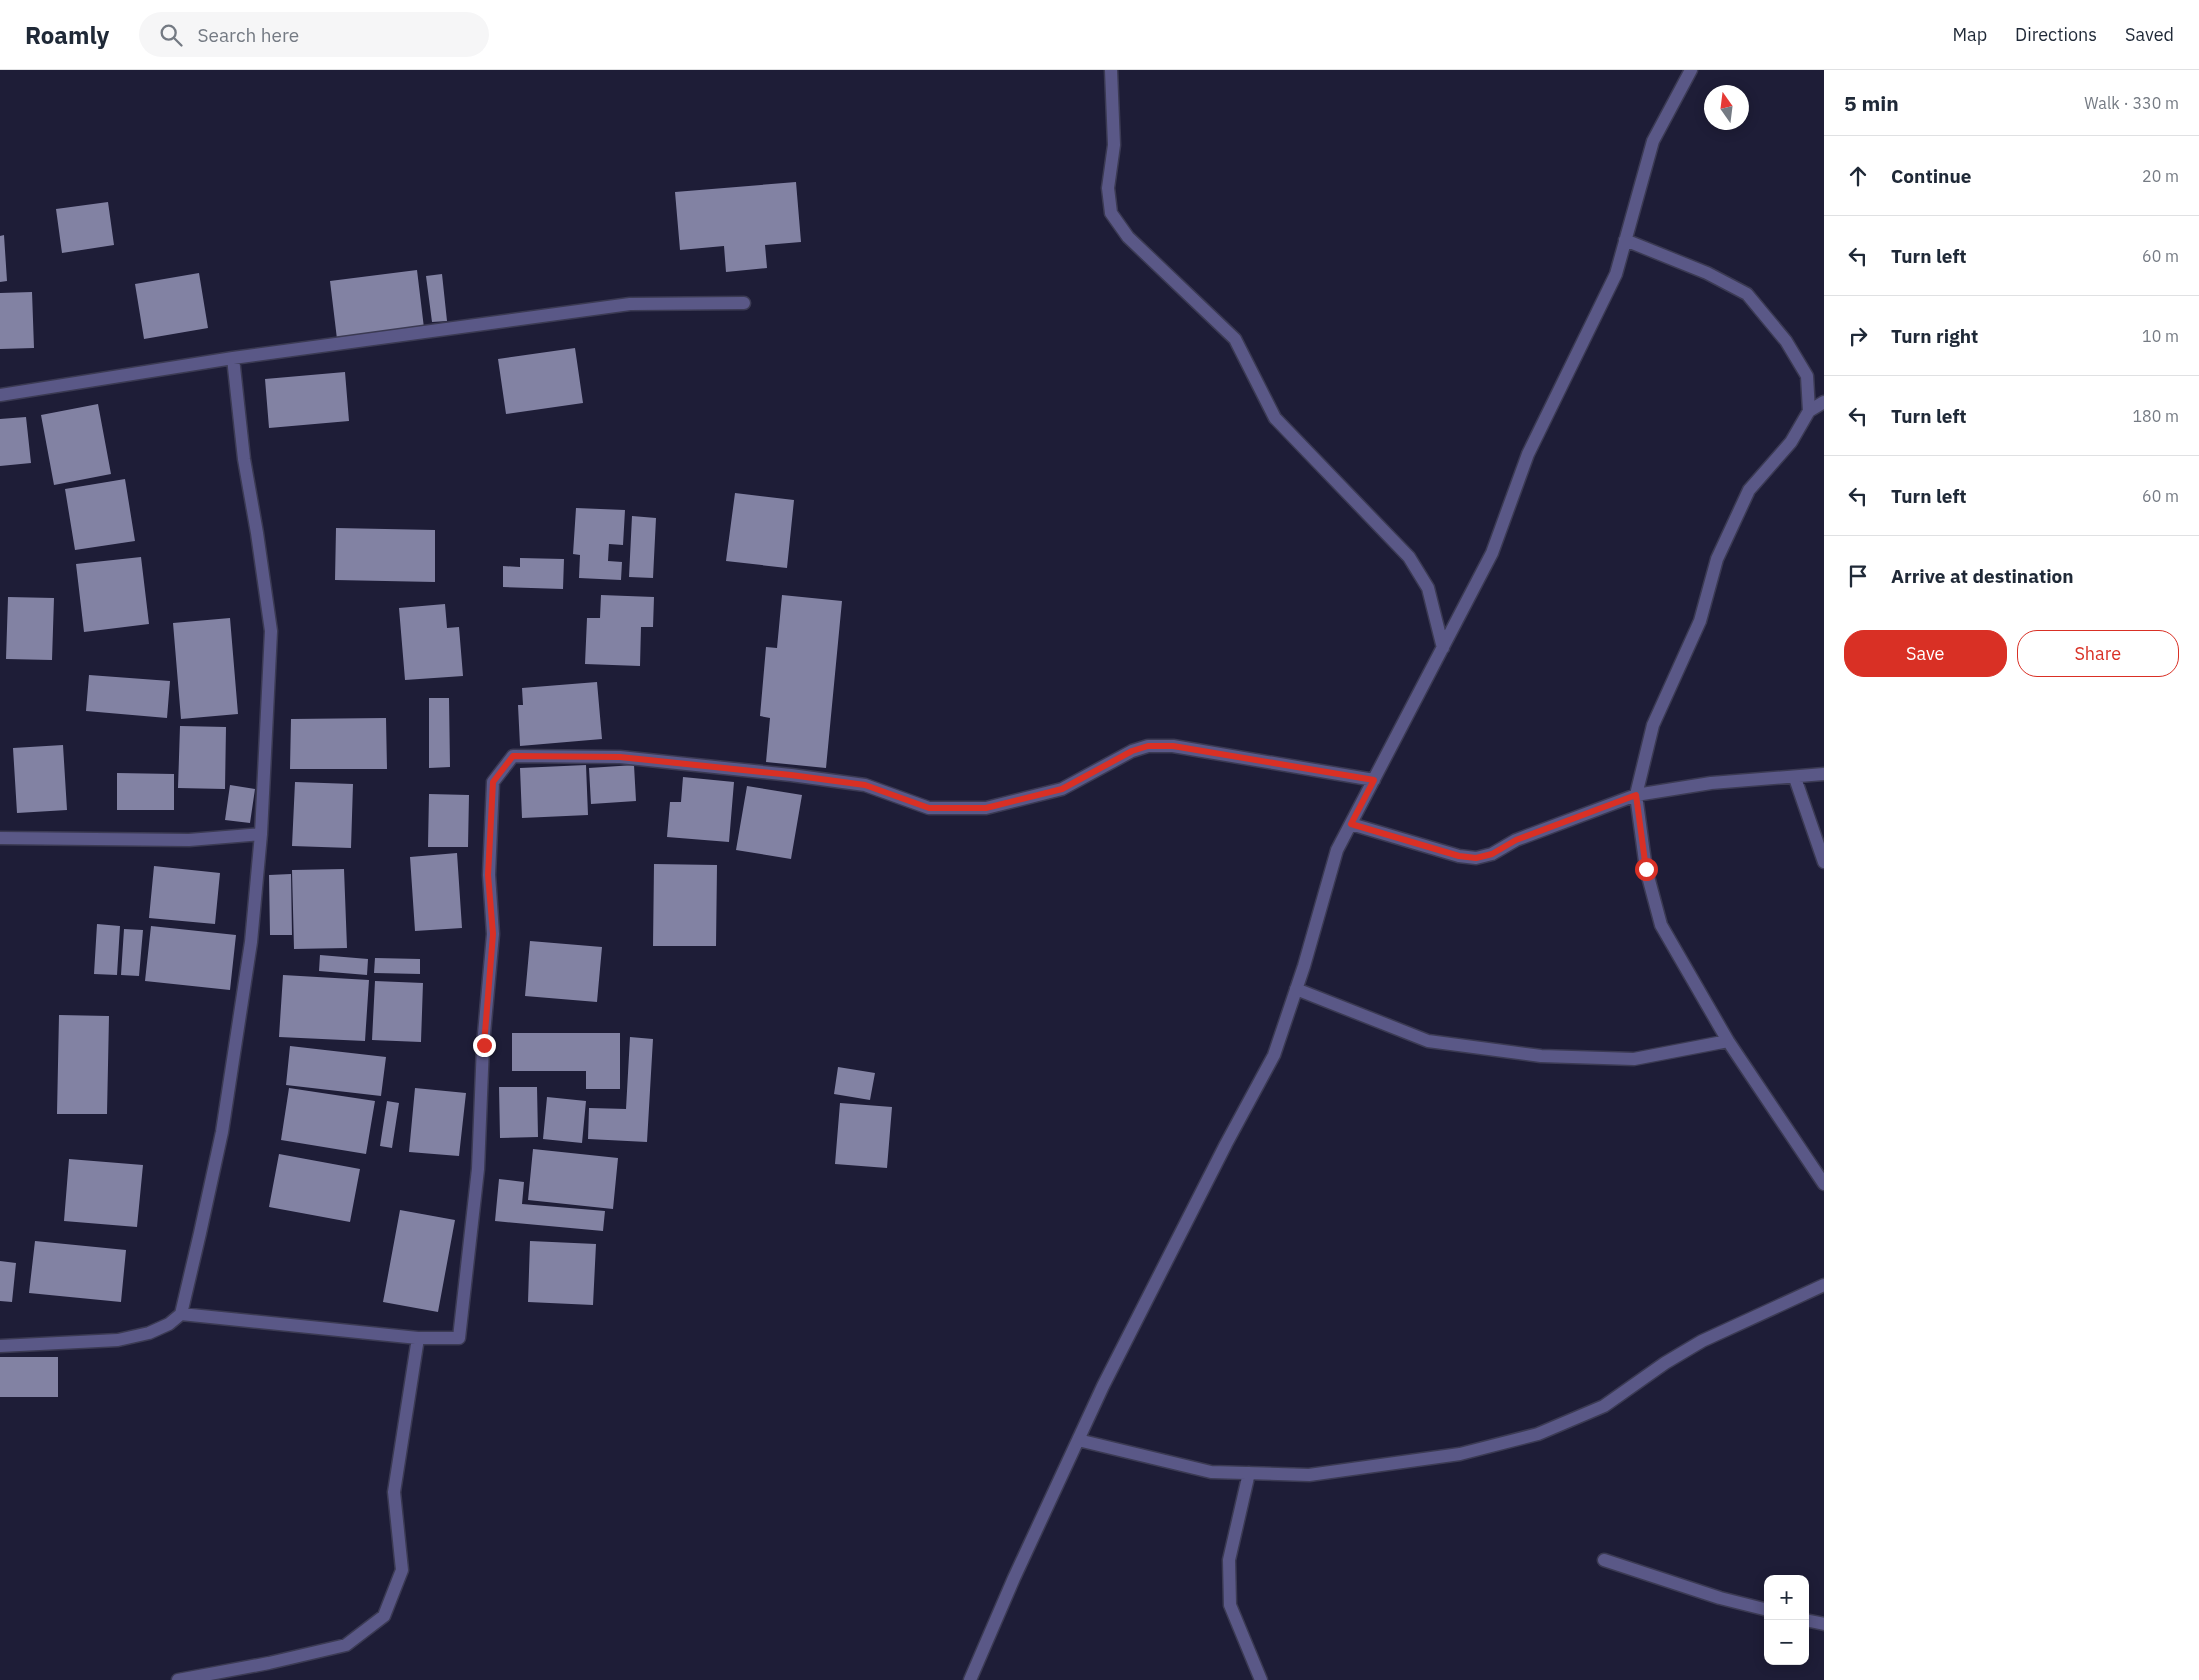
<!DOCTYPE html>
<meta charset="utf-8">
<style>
:root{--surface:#fff;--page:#f6f6f7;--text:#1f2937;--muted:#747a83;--line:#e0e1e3;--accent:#d93025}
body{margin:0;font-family:"IBM Plex Sans",sans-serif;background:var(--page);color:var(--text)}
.controls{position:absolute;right:15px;bottom:15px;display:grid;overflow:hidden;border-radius:10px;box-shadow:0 2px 12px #0003}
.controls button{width:45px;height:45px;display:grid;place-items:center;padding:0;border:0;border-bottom:1px solid var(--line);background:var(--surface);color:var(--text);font:25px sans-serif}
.compass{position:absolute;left:1704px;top:15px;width:45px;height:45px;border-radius:50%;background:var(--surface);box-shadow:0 2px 12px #0003;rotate:346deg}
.stop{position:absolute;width:15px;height:15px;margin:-11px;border:4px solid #d93025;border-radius:50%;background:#fff}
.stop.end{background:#d93025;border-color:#fff;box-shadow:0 1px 5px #0008}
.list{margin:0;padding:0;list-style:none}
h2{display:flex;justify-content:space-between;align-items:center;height:65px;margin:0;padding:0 20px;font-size:21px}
h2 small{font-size:16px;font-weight:400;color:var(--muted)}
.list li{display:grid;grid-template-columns:32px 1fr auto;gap:15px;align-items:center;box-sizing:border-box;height:80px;padding:0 20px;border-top:1px solid var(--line)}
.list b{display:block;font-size:19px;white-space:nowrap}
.list em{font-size:16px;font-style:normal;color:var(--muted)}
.actions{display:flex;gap:10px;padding:15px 20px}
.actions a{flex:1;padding:11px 0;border:1px solid var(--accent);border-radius:20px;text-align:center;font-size:18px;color:var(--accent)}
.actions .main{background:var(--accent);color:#fff}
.icon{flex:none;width:28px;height:28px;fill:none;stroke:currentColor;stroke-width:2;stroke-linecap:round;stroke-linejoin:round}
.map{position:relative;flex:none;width:1824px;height:1610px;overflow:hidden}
header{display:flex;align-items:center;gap:30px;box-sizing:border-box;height:70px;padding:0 25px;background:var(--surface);border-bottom:1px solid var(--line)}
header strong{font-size:24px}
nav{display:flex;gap:28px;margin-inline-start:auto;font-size:18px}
.search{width:350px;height:45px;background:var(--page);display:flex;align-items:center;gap:12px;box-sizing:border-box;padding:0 18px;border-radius:28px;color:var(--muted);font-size:19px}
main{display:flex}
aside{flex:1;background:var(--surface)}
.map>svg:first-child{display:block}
.building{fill:#8282a3}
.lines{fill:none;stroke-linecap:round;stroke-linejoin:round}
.street-casing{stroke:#3b3a53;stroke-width:15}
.street{stroke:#5a5887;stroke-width:12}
.route{stroke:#d93025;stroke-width:6}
</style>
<header>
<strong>Roamly</strong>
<div class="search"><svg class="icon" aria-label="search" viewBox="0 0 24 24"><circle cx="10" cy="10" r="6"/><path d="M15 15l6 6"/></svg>Search here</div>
<nav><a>Map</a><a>Directions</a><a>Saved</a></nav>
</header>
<main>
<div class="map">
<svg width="1824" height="1610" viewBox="0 0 1824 1610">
<rect width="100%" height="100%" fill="#1e1d37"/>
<path class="building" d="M796,112L801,172L765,175L767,198L726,202L724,176L680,180L675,122Z
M108,132L114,175L62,183L56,139Z
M4,165L7,211L0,212V166Z
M417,200L424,258L337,269L330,211Z
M199,203L208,258L144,269L135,214Z
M442,204L447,251L432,252L426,206Z
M32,222L34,278L0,279V223Z
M575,278L583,333L506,344L498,289Z
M345,302L349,351L269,358L265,309Z
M98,334L111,404L54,415L41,345Z
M26,347L31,393L0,396V349Z
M125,409L135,471L75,480L65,419Z
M735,423L794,430L787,498L726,491Z
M576,438L625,440L623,475L609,474L608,491L622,492L621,510L579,508L580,485L573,484Z
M632,446L656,448L653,508L629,507Z
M336,458L435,460V512L335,510Z
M141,487L149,554L84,562L76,494Z
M520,488L564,489L563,519L503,517V496L520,497Z
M601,525L654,527L653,557H641L640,596L585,594L587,548H600Z
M782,525L842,531L826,698L766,692L770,648L760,646L766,577L777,578Z
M8,527L54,528L52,590L6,589Z
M445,534L447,558L459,557L463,606L405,610L399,538Z
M230,548L238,644L181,649L173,553Z
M89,605L170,611L167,648L86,641Z
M597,612L602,669L520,676L518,635H523L522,618Z
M429,628H449L450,697L429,698Z
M386,648L387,699H290L291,649Z
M180,656L226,657L225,719L178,718Z
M63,675L67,740L17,743L13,678Z
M586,695L588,745L522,748L520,698Z
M634,695L636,731L591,734L589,698Z
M117,703L174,704V740H117Z
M683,707L734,712L729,772L667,767L670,732H681Z
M295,712L353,714L351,778L292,776Z
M230,715L255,719L250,753L225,750Z
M747,716L802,725L791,789L736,780Z
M429,724L469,725L468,777H428Z
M457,783L462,858L415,861L410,787Z
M654,794L717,795L716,876H653Z
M154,796L220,803L215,854L149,848Z
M344,799L347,878L294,879L292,800Z
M291,804L292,865H270L269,805Z
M97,854L120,856L117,905L94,904Z
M151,856L236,865L230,920L145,911Z
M124,859L143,860L139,906L121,905Z
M530,871L602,877L597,932L525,926Z
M320,885L368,889L367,905L319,901Z
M375,888L420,889V904L374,903Z
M283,905L369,910L365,971L279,967Z
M375,911L423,913L421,972L372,970Z
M59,945L109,946L107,1044H57Z
M512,963H620V1019H586V1001H512Z
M630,967L653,969L647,1072L588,1069L589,1038L626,1039Z
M290,976L386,987L381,1026L286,1015Z
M838,997L875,1003L870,1030L834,1024Z
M499,1017H537L538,1067L500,1068Z
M289,1018L375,1031L366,1084L281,1070Z
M415,1018L466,1023L459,1086L409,1082Z
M547,1027L586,1031L582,1073L543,1069Z
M387,1031L399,1033L392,1078L380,1076Z
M840,1033L892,1037L887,1098L835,1094Z
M533,1079L618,1088L613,1139L528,1130Z
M279,1084L360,1099L350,1152L269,1137Z
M69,1089L143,1095L137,1157L64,1151Z
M499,1109L524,1112L522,1134L605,1141L603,1161L495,1151Z
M400,1140L455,1150L438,1242L383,1232Z
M35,1171L126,1180L121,1232L29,1223Z
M530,1171L596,1174L593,1235L528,1232Z
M0,1191L16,1193L12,1232L0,1231Z
M0,1287H58V1327H0Z"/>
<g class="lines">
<defs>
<path id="street" d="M1111,0L1114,75L1108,118L1111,143L1128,167L1235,269L1275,348L1409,487L1428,518L1443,578
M1625,170L1707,203L1747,224L1786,271L1807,306L1809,341
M0,325L233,288L630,234L744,233
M1824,332L1809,341L1791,372L1749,420L1717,489L1700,551L1653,655L1636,725L1646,799L1661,855L1728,971L1824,1114
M1795,708L1824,792
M1351,754L1459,786L1476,788L1492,784L1516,770L1636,725L1711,713L1824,704
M0,768L189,770L261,764
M1296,919L1428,971L1541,986L1634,989L1728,971
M181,1244L418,1268
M0,1276L118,1270L149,1263L169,1254L181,1244L200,1163L222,1062L251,872L261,764L271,561L257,463L244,389L233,288
M1078,1370L1211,1402L1309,1405L1460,1384L1538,1364L1604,1336L1665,1293L1702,1271L1824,1215
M1249,1403L1229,1490L1230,1535L1261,1610
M1604,1490L1720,1528L1768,1540
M1805,1550L1824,1554
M178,1610L269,1593L346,1575L384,1546L402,1500L394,1422L418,1268H459L478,1099L483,975L493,864L489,805L493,712L513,686L620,687L791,705L865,715L929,738H986L1062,719L1132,681L1148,676H1173L1374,710
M970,1610L1014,1508L1103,1316L1226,1074L1274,985L1304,896L1337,780L1492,483L1528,384L1616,204L1653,71L1691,0"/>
</defs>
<use href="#street" class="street-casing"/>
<use href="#street" class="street"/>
</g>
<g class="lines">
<path class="route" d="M484,975L493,864L488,805L493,712L513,686L620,687L791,705L865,715L929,738H986L1062,719L1132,681L1148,676H1173L1374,710L1351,754L1459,786L1476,788L1492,784L1516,770L1636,725L1646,799"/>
</g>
</svg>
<div class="controls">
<button>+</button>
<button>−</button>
</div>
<svg class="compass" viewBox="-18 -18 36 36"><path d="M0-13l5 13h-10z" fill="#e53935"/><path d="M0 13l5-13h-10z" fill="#747a83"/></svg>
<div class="stop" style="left:1646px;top:799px"></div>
<div class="stop end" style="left:484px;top:975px"></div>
</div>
<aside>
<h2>5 min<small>Walk · 330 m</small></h2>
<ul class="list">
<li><svg class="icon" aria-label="ahead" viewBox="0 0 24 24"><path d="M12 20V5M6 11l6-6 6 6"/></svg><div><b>Continue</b></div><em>20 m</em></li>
<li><svg class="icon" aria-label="left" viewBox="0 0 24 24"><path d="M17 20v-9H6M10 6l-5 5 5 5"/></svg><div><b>Turn left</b></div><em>60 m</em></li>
<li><svg class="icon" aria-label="right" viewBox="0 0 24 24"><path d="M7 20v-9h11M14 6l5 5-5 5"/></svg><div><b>Turn right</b></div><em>10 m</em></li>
<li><svg class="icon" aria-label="left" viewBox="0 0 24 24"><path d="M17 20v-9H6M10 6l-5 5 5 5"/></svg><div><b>Turn left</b></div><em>180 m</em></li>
<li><svg class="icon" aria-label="left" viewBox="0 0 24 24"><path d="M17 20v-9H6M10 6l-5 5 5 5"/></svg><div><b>Turn left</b></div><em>60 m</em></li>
<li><svg class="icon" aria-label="arrive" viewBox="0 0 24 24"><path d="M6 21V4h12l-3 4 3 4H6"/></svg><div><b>Arrive at destination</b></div></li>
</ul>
<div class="actions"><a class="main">Save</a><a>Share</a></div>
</aside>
</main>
